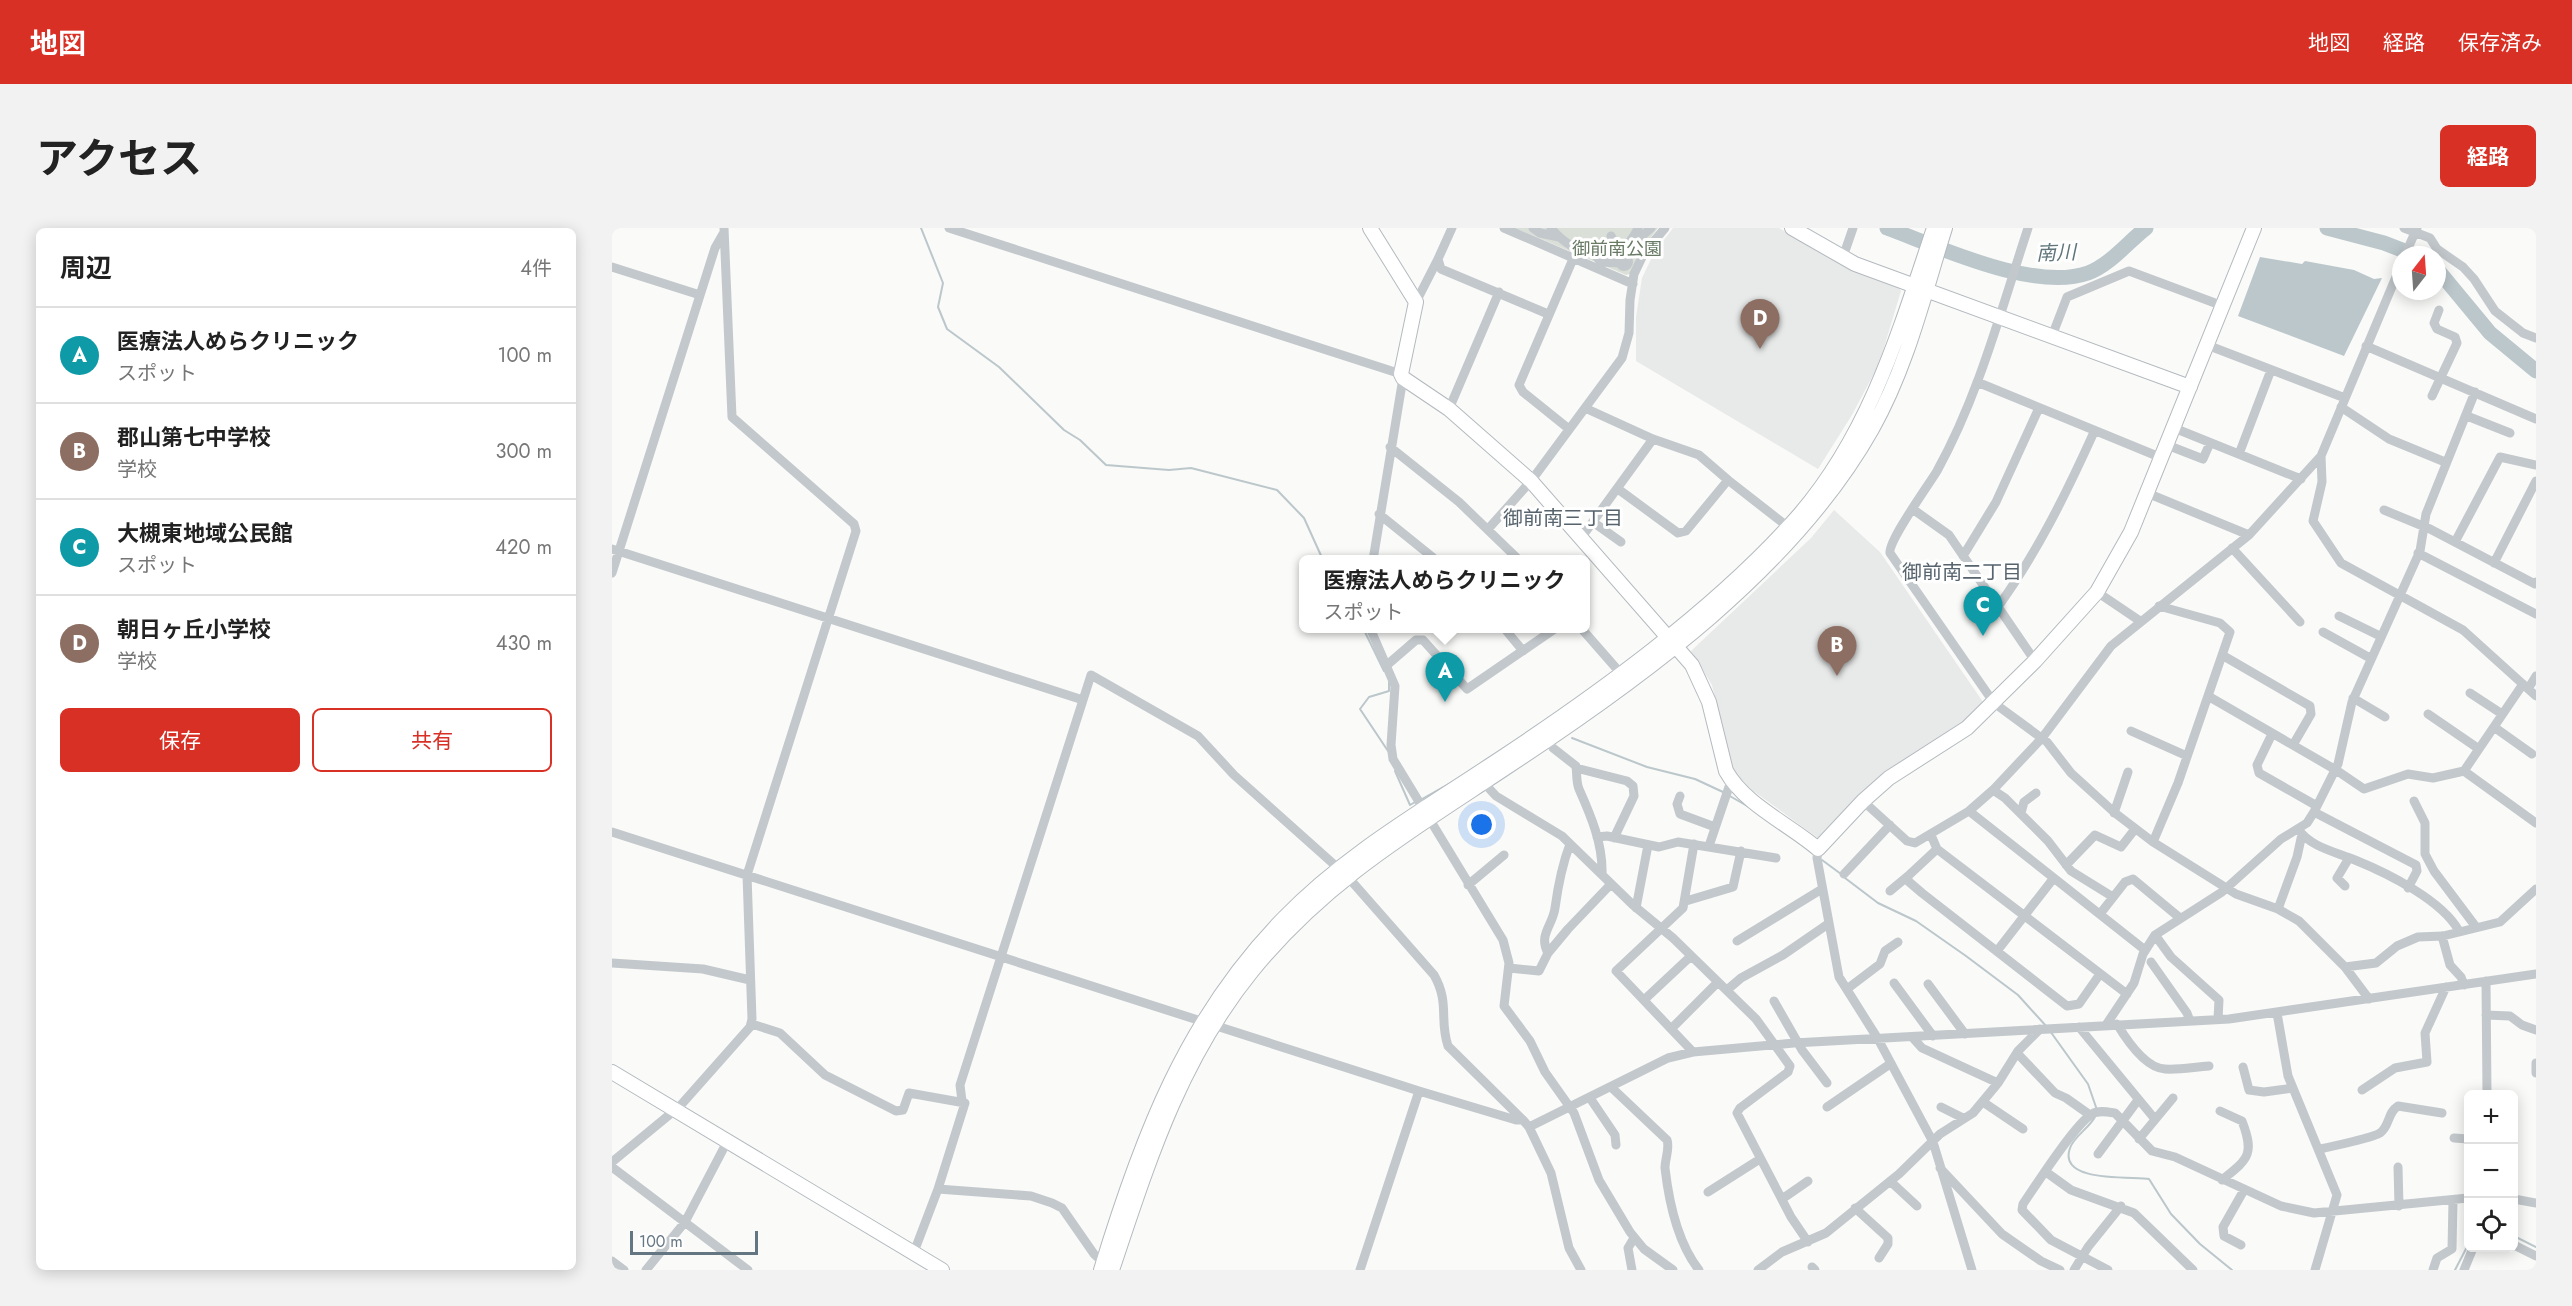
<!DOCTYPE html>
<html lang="ja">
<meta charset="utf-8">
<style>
:root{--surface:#fff;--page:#f2f2f2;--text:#222;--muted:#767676;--line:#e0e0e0;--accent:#d93025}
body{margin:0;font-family:Jost,"Noto Sans JP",sans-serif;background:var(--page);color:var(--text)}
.controls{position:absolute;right:18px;bottom:18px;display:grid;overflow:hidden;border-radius:9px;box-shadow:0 3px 15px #0003}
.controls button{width:54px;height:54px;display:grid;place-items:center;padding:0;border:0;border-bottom:2px solid var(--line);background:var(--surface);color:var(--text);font:30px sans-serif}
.compass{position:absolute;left:1780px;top:18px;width:54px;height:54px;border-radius:50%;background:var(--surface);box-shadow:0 3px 15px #0003;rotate:17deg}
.scale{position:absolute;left:18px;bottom:15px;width:128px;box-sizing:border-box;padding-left:6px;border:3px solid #657683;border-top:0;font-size:16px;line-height:21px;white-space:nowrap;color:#657683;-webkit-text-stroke:4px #fff;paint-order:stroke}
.you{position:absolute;left:870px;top:597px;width:21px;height:21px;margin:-15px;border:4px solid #fff;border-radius:50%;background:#1a73e8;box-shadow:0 0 0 9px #1a73e833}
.badge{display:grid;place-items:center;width:39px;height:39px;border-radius:50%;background:var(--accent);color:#fff;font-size:20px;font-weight:700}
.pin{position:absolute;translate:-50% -50px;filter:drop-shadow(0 2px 3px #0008)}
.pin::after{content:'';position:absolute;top:32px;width:21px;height:18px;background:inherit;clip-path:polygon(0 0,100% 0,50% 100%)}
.popup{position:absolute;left:687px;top:327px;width:291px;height:78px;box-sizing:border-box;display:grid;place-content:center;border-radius:9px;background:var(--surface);filter:drop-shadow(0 2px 4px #0005);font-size:20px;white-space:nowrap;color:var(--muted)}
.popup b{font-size:22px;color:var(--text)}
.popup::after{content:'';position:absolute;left:50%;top:100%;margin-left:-12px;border:12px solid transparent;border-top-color:var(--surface)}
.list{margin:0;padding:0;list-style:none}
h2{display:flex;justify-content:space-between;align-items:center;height:78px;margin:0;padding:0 24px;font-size:26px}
h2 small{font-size:20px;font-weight:400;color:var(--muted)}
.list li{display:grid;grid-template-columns:39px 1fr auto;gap:18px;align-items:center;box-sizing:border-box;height:96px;padding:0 24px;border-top:2px solid var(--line)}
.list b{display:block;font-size:22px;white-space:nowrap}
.list p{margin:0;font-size:20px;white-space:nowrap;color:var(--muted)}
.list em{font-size:20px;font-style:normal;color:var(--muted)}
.actions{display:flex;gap:12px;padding:18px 24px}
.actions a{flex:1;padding:14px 0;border:2px solid var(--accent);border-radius:9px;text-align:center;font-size:21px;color:var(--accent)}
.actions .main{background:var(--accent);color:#fff}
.icon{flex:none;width:33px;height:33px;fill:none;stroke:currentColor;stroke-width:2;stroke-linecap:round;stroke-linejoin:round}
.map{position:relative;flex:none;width:1924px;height:1042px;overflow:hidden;border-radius:9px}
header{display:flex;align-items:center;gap:36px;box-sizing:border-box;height:84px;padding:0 30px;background:var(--accent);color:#fff}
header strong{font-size:28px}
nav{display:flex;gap:33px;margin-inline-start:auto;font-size:21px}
.intro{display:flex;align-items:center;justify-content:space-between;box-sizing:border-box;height:144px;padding:0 36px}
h1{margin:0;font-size:42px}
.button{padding:15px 27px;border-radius:9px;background:var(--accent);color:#fff;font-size:21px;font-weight:700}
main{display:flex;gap:36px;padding:0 36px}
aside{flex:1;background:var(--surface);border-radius:9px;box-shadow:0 3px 15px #0003}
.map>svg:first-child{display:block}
.built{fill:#e8e9e9}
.green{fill:#dadfd7}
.water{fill:#bbc7cb}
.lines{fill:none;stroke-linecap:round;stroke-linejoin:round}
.stream{stroke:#bbc7cb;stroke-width:2}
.river{stroke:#bbc7cb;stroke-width:15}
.secondary-casing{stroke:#b3babf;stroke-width:16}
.street{stroke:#c3c8cc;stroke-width:9}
.secondary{stroke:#fff;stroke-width:14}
.labels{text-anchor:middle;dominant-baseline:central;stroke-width:6;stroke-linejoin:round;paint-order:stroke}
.park-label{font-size:18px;fill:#687a64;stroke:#fff}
.water-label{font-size:20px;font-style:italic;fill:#60757c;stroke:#fff}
.neighbourhood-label{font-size:20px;fill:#57646e;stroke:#fff}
</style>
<header>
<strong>地図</strong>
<nav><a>地図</a><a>経路</a><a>保存済み</a></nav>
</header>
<div class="intro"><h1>アクセス</h1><a class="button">経路</a></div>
<main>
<aside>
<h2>周辺<small>4件</small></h2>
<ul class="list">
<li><span class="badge" style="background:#0f9aa8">A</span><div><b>医療法人めらクリニック</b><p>スポット</p></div><em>100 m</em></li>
<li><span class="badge" style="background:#8d6e63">B</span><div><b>郡山第七中学校</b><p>学校</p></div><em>300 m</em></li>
<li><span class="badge" style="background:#0f9aa8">C</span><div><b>大槻東地域公民館</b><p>スポット</p></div><em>420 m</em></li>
<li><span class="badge" style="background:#8d6e63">D</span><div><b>朝日ヶ丘小学校</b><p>学校</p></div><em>430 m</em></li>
</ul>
<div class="actions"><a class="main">保存</a><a>共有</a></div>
</aside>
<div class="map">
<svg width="1924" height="1042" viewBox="0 0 1924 1042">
<rect width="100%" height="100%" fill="#fafaf8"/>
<path class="built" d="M1061,0H1167L1228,36L1287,59L1289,63L1267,136L1240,187L1206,241L1024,133V89L1030,50L1042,25Z
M1222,282L1268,324L1371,474L1370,478L1349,498L1279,542L1238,576L1206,610L1140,562L1125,547L1120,538L1100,457L1079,423L1199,310Z"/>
<path class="green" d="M903,0H1046L1027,25L1018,46L1014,47Z"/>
<path class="water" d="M1648,29L1690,36L1693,33L1742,42L1762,51L1770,50L1732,128L1626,88Z"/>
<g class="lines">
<path class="stream" d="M309,0L331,55L326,79L335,101L387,139L452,202L468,212L494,237L557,242L579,240L665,262L692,290L711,332
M1772,15L1774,9
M751,400L772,443
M960,510L1035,539L1083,551L1111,564
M776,523L748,481L757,469L777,463V454
M783,543L798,577L805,573
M1116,567L1137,579
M810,571L842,553
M1210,632L1229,646
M1233,650L1266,675L1304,693L1354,728L1406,767L1435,799
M1438,803L1476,856L1485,882
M1484,887C1478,900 1462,908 1458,920C1445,956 1523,948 1537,951L1559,986L1588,1016L1620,1042
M1902,1008L1924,1019
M1843,1042L1856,1017"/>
<path class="river" d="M1275,0C1327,19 1422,64 1476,45C1498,37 1516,14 1534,0
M1715,0L1772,15L1803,27
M1825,41L1878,105L1924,143"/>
<defs>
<path id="secondary" d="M758,0L804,74L789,146L791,150L837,181L919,253L1080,437L1097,474L1114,543C1133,577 1177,596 1206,621L1251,573L1277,550L1355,500L1423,433L1485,364L1519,304L1642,0
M1180,0L1243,36L1578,159
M0,844L330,1042
M489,1042C529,910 574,790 672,690C732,628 806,585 877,538C982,469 1105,381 1188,286C1259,203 1288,101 1322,0
M500,1042C536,935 567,833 640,743C714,652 802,601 898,537C1030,450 1181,341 1260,201C1295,139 1312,67 1333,0"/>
</defs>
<use href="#secondary" class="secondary-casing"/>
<path class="street" d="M337,0L789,146
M840,0L826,31L829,41L936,86
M892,0L1021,56
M921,0L928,5L947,9
M939,0C962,29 1008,41 1026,0
M1416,0C1389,82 1367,167 1325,243C1316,258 1276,313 1278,325L1382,475L1435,514L1459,545L1503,585L1541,614L1624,666L1666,681L1687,693L1733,739L1757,771
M1792,0L1818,10L1825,21L1851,39L1862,51L1883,83L1911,105L1924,110
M999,8L1009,28
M1021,10L1030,8L1039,0
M983,27L989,34L1008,35
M1793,27L1805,0
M1231,29L1241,0
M1007.5 34a4.5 4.5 0 1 1 9 0a4.5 4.5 0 1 1-9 0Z
M0,39L88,67
M804,74L826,31
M1440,108L1455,69L1517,43L1611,78
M1595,117L1733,170
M1754,118L1924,191
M1365,154L1550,230
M1820,168L1845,115L1843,109L1825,101L1822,95L1827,82
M1729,179L1777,211L1833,234
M973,180L1041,211L1087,227L1116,252L1074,303L1066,305L1006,261
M837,181L887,64
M1855,188L1898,205
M1562,200L1689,251
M957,201L911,164L907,157L961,31
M1555,217L1591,231L1598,215
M778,219L847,274L907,332
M1627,226L1659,142
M1709,228L1710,254L1701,293L1729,335L1851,402L1924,468
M1116,252L1171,295
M1535,265L1637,307
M1302,282L1337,307L1423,433
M1772,282L1818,301L1923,356L1924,354
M767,286L824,332
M981,294L1009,314
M877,300L919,253L1010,130L1017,105L1018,72L1022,46L1032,25L1053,0
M969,310L1041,211
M1843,314L1888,229L1924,237
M1620,320L1688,394
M0,321L471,472
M1806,325L1924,386
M1351,328L1384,274L1427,180
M761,332L791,150
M1882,335L1924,253
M0,345L103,20L111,6
M1485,364L1528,393
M1385,380C1425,325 1454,266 1482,204
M1727,388L1768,408
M758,400L783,458L779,517L781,531L891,712L897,735L892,778L918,813L933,844L962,885L987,952L1018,1004L1032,1021L1061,1042
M892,400L911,423
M969,400L1004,440
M1711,404L1758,430
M1610,427L1698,478L1699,486L1681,517
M775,437L804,412H811L855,461L944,400
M1916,461L1924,448
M1858,465L1890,486
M1596,468L1724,542L1752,561L1796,546L1821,550L1852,543L1924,595
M1741,470L1773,489
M1816,486L1867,521
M1882,499L1920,526
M1519,503L1575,528
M1660,506L1645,537L1647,545L1705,578
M941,520L964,538C965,545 964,554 967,561C979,588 991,616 990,646
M964,540L1015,553L1021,558L1022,568L1002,610
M1852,543L1911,456
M872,555L884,568L950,608L1021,677L1061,710L1144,791L1178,838L1176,844L1128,880L1125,885L1179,989L1196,1014
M1381,562L1393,570L1436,613L1459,643L1501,669
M1068,568L1065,576L1068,586L1103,599
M1251,573L1295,613L1303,615L1357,583L1381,562L1430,510L1499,418L1637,307L1709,228L1789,37
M1802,573L1813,595V626L1822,643L1864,699
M1357,583L1533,722
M1702,584L1804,637L1805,643L1796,660
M1409,585L1412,574L1424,565
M1502,585L1516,544
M1686,601C1698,619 1724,624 1743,632C1775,645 1830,672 1847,703
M0,604L807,863L904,892H911L917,899L1056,830L1081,824L1182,815L1617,791L1924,746
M1319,607L1325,621L1296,648V653L1310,665L1455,778L1467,776L1488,746
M985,609L995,608L1047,619L1066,614L1164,630
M1541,614L1566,555L1618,404L1608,395L1547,378
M1097,618L1119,553
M1206,621L1205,630L1227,749L1266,811L1321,914L1360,1042
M1325,621L1515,766
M1454,637L1483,607L1509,619L1523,601
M1232,646L1278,597
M856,657L892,627
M1733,658L1725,650L1737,630
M1278,663L1296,648
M1074,673L1121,659L1129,623
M1024,680L1036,617
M1666,681L1685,629L1690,606
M1488,686L1513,654L1521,651L1568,690
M1543,707L1559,729L1607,772L1606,791
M1830,708L1838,737L1849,749L1852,757
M1125,713L1210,661
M1385,723L1441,651
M936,725C926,707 941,697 943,680C946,658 950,637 958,616
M1539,734L1575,785L1578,793
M0,735L91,741L138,752
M1733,739L1764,735L1785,718L1806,709L1831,708L1888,694L1924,661
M897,740L927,743L936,725L956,701L999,656
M1874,753L1875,866
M1282,755L1321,808
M1316,756L1353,806
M1235,761L1268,736L1273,723L1286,714
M1115,762L1129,750L1171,727L1216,696
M1032,772L1079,728
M1162,773L1190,822L1215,855
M1665,785L1676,848L1725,967L1703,1042
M1874,787L1898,788L1910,797L1924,802
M140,796L168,805L213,847L284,883L291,882L297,865L353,875L326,961L302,1024
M1505,796C1514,811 1533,840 1553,841C1567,842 1582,839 1597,838
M1494,797L1522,755L1531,726L1543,707L1610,664L1669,611L1695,595L1702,584L1726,536L1740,474L1808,323L1814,286L1863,164
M1467,799L1542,890
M1060,800L1106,754
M1300,809L1310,820L1386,855
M1081,824L1004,743L1071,680L1082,616
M1405,825L1443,865L1454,870L1478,887
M1924,835V845
M1631,839L1637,862L1652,864L1681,860
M999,859L1055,912C1058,921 1053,930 1053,940C1057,975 1065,1014 1087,1042
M1750,862L1783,840L1815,834L1813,805L1834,759
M978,870L1003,907L1004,917
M350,873L348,857L479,447L586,508L622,547L735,648L822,747C838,775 827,792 836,818L911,892
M1371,874L1411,901
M1215,879L1278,836
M1329,879L1351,890
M1608,883L1630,893C1643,927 1636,931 1610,952
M917,899L939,945L957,1020L969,1042
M1842,910L1856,911
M1527,911L1561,870
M1708,921C1718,919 1763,909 1768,905C1778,898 1775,885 1786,878L1830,885
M1486,926L1526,872
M0,934L68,878L138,799L140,791L135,647L244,303L242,296L120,189L112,0
M0,939L136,1042
M1786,939L1787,978
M1328,940L1390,1006L1429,1033L1448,1042
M1434,944L1459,962L1522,985L1581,1042
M1278,953L1305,978
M326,961L419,968L440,975L450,980L482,1026L494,1037
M1096,964L1148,931
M1170,971L1196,953
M1902,971L1924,975
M1243,980L1276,1010V1016L1267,1030
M1629,1017L1612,1008L1611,999L1632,962
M1902,1017L1924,1028
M0,1033L12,1042
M1200,1039L1203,1042
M34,1042L73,994L116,912
M748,1042L807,863
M1020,1042L1016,1020L1022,1010
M1146,1042L1170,1024L1214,1005L1287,946L1328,906L1361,885L1386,855L1406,823L1428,801
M1462,1042L1476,1019L1509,978
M1496,1042L1439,1012L1410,982L1411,976C1424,957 1463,896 1480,886C1486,882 1496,884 1503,885L1540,923L1563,929L1669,978L1702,985L1856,970
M1821,1042L1825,1030L1840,1021L1841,972
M1852,1042L1861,1020"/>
<use href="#secondary" class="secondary"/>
</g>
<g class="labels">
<g class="park-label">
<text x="1005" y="21">御前南公園</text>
</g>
<g class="water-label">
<text transform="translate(1444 25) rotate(-2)">南川</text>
</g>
<g class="neighbourhood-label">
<text x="951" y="290">御前南三丁目</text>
<text x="1350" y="344">御前南二丁目</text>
</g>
</g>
</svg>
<div class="controls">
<button>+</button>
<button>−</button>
<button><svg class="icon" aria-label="locate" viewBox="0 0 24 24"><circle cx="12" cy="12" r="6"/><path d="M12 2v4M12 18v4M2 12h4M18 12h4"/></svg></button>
</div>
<svg class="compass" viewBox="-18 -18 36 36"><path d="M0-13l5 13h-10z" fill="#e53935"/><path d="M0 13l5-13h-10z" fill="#767676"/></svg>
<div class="scale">100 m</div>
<div class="you"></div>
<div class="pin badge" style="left:833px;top:474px;background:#0f9aa8">A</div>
<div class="popup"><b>医療法人めらクリニック</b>スポット</div>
<div class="pin badge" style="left:1225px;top:448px;background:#8d6e63">B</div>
<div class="pin badge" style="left:1371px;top:408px;background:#0f9aa8">C</div>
<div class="pin badge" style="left:1148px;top:121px;background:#8d6e63">D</div>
</div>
</main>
